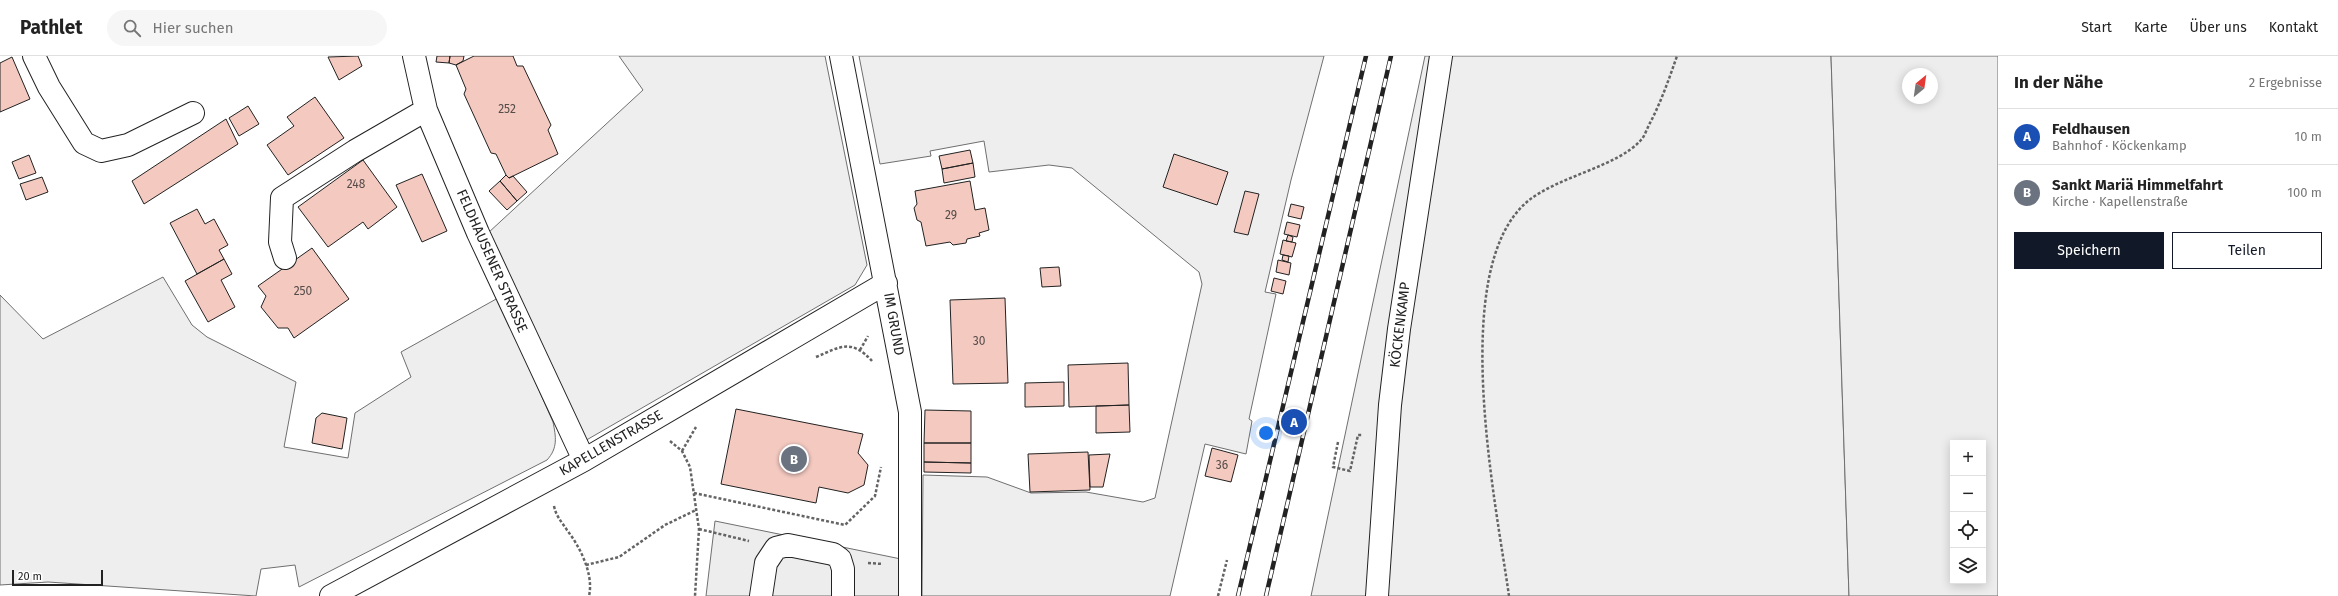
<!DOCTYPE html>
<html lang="de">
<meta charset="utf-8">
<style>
:root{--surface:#fff;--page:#f6f6f6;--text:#222;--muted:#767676;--line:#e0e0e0;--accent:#111827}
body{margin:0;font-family:"Fira Sans",sans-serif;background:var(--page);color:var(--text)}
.controls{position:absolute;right:12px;bottom:12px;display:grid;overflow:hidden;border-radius:0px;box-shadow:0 2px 10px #0003}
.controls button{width:36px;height:36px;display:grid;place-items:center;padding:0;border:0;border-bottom:1px solid var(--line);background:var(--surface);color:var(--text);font:20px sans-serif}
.compass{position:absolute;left:1902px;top:12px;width:36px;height:36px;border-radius:50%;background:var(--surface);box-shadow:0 2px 10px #0003;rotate:29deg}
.scale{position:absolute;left:12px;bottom:10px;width:91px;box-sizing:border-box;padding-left:4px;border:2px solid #222;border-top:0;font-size:11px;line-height:14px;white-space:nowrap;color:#222;-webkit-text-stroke:3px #fff;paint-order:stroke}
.you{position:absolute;left:1266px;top:377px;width:14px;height:14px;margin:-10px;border:3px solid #fff;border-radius:50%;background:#1a73e8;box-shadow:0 0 0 6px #1a73e833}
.badge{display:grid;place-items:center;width:26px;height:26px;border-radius:50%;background:var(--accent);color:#fff;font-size:13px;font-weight:700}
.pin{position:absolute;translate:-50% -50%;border:2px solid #fff;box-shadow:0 1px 4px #0006}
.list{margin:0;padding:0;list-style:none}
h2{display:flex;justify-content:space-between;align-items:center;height:52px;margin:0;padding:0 16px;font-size:17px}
h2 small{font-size:13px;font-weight:400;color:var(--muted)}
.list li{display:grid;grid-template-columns:26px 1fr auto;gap:12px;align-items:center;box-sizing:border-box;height:56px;padding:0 16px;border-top:1px solid var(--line)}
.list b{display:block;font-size:15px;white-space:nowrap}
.list p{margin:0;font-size:13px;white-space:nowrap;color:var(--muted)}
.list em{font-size:13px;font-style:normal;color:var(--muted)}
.actions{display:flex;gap:8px;padding:12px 16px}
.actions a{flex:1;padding:9px 0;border:1px solid var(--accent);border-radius:0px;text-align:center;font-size:14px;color:var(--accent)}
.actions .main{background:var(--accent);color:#fff}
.icon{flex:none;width:22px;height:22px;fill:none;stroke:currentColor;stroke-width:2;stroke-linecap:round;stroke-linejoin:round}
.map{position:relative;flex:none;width:1998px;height:540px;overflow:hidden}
header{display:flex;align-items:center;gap:24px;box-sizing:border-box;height:56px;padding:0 20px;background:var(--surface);border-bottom:1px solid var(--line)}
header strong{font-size:19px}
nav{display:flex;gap:22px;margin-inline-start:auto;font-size:14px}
.search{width:280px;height:36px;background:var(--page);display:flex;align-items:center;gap:10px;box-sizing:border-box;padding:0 14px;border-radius:22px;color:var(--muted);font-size:15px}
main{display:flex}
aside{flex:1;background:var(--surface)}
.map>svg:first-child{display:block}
.green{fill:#eee;stroke:#6f6f6f}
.parking{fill:#ededed;stroke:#6f6f6f;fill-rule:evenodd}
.building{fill:#f3c9c0;stroke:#222}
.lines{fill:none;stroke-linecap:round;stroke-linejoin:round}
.minor-casing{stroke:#222;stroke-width:24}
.path{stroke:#646464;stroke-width:2.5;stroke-dasharray:3 2;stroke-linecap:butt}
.minor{stroke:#fff;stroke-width:22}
.rail-casing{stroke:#222;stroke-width:4.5}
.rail{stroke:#fff;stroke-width:3;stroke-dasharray:9;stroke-linecap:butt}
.labels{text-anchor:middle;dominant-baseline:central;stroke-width:3;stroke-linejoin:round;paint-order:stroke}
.number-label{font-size:12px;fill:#564c4a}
.street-label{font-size:14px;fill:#222;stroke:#fff}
</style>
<header>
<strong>Pathlet</strong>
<div class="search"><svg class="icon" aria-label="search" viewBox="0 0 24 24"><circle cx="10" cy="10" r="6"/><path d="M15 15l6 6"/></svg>Hier suchen</div>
<nav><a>Start</a><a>Karte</a><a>Über uns</a><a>Kontakt</a></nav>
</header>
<main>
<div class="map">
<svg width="1998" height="540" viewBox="0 0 1998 540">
<rect width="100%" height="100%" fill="#fff"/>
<path class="green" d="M619,0H825L867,209L855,229L583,386L488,177L643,34Z
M859,0H1324L1291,124L1265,236L1276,238L1249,363L1252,365L1246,398L1205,388L1170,540H922L923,419L987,421L1031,437L1086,436L1143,446L1155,442L1202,228L1199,216L1072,112L1049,109L989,116L984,85L930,95L931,100L880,108Z
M1425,0H1831L1849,540H1311Z
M163,221L192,269L207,281L296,326L284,391L348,402L355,357L411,321L401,296L498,242L553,366C556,381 558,392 547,404L299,531L295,509L261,513L256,540L48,526L0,529V239L43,283Z"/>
<path class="parking" d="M1831,0H1998V540H1849ZM1908,18H1932V42H1908ZM1953,387H1983V525H1953Z
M715,465L901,503L900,540H706Z"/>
<path class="building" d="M358,0L362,10L339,24L328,1Z
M437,0H450L449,7L436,6Z
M450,0H464L463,5L456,9L449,7Z
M474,0H513L517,10H523L551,69L548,74L558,98L509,122L506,119L496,98L491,97L464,38L466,33L456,9Z
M12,1L30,43L0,56V7Z
M315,41L344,82L288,119L267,89L294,70L287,61Z
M248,50L259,68L239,80L229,62Z
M226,63L238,88L144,148L132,125Z
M970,94L973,107L942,113L939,100Z
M1174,98L1228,116L1217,149L1163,131Z
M29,99L36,117L19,123L12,106Z
M363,104L397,151L368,173L363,166L328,191L298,151Z
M973,107L975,121L944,127L942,113Z
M422,118L447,175L422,186L396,129Z
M506,119L509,122L513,120L527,136L517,145L500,125Z
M42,121L48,136L26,144L20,128Z
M500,125L517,145L507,154L489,135Z
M970,125L975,154L985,152L989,174L979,177L980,180L967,183L966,187L953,189L950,186L926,190L921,166L917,164L914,152L917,148L915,135Z
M1245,135L1259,138L1248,179L1234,176Z
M1291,148L1304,151L1301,163L1288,160Z
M197,153L205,168L214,163L228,189L219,194L224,203L197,218L170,167Z
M1287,166L1300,169L1297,181L1284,178Z
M1288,179L1293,181L1292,186L1286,185Z
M1283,184L1296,187L1292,201L1280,198Z
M312,192L349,243L294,282L288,272H278L261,251L266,240L258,230Z
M1283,199L1289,200L1288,206L1282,204Z
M224,203L232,218L221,224L235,251L208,266L185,225Z
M1278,204L1291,207L1289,219L1276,216Z
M1059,211L1061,230L1042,231L1040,212Z
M1274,222L1286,225L1283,238L1271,235Z
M1005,242L1008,327L953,328L950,244Z
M1128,307L1129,349L1069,351L1068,309Z
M1064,326V350L1025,351V327Z
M1129,349L1130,376L1096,377V350Z
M736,353L863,378L858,397L868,409L864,429L848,437L819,431L816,447L721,428Z
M925,354L971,355V387H924Z
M322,357L347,362L342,393L312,387L316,362Z
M924,387H971V407L924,406Z
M1212,392L1238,399L1231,426L1205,420Z
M1088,396L1090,434L1030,436L1028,398Z
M1110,398L1103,431H1090L1089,399Z
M924,406L971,407V417L924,416Z"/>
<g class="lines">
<defs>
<path id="minor" d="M34,0L49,31L84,87L101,95L128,89L193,57
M414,0L426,54L478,177L584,404
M841,0L910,356V540
M285,202L280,186L282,142L355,95L426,54
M331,540L584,404L886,227
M761,540L766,507L776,492L788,489L833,498L840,503L843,513V540
M1377,540L1390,349L1399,273L1441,0"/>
</defs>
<use href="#minor" class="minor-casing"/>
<path class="path" d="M860,294L868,280
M816,301C840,291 851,282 872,305
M670,385L682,395L690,411L699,473L695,540
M1338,386L1333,411L1350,415L1358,379H1362
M682,395L696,371
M694,437L845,469L875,440L881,411
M554,450C556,460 561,465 567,474C580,491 594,518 589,540
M699,473L749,485
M868,507L883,508
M586,509L619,501L665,469L696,454
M1218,540L1227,504
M1509,540C1496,447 1447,212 1528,145C1559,120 1617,111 1641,84C1645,80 1647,72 1650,67C1661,46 1669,23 1677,0"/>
<use href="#minor" class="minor"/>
<defs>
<path id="rail" d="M1238,540L1366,0
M1266,540L1391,0"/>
</defs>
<use href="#rail" class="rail-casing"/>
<use href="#rail" class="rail"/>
</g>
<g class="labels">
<g class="number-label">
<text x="507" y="53">252</text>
<text x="356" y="128">248</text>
<text x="951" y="159">29</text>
<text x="303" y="235">250</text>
<text x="979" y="285">30</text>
<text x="1222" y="409">36</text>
</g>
<g class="street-label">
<text transform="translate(492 205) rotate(66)">FELDHAUSENER STRASSE</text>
<text transform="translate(894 268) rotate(80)">IM GRUND</text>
<text transform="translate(1400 269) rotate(-83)">KÖCKENKAMP</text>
<text transform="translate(611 387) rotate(-30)">KAPELLENSTRASSE</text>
</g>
</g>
</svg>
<div class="controls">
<button>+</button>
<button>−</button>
<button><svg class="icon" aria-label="locate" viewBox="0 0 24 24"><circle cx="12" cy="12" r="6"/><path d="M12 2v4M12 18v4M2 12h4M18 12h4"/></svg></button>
<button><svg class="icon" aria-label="layers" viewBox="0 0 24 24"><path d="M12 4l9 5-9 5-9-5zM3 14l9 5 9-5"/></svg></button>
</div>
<svg class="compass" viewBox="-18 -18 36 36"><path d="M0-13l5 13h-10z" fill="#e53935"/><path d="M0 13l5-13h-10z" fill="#767676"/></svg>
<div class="scale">20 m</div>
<div class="you"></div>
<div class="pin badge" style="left:1294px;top:366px;background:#1a4fb4">A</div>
<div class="pin badge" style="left:794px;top:403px;background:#6b7280">B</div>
</div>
<aside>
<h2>In der Nähe<small>2 Ergebnisse</small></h2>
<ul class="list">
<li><span class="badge" style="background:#1a4fb4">A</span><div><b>Feldhausen</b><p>Bahnhof · Köckenkamp</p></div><em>10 m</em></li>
<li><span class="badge" style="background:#6b7280">B</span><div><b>Sankt Mariä Himmelfahrt</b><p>Kirche · Kapellenstraße</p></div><em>100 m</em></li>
</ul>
<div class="actions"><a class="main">Speichern</a><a>Teilen</a></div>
</aside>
</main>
